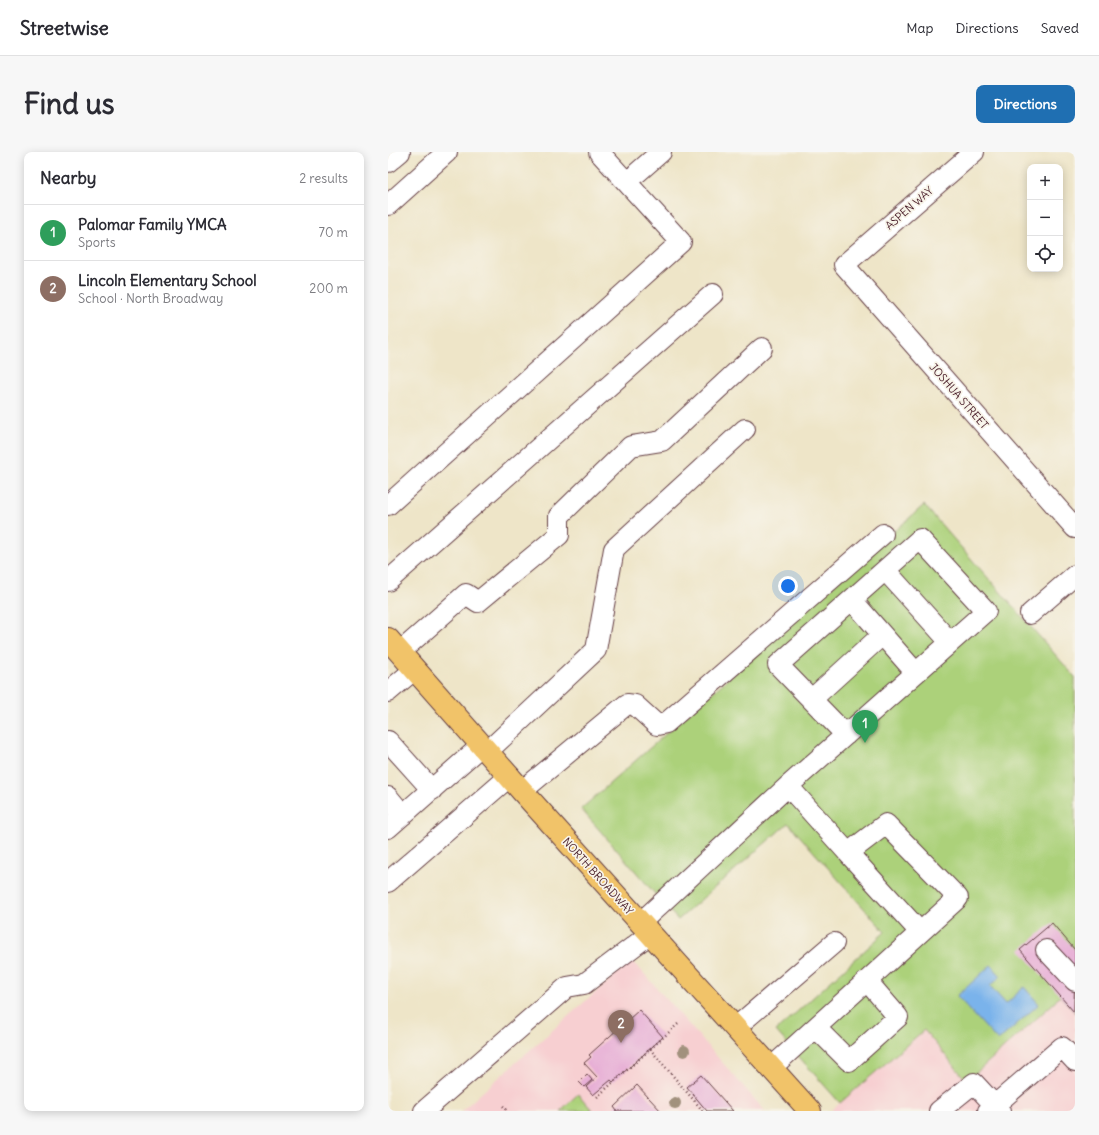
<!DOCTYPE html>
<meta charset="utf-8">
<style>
:root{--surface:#fff;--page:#f7f7f7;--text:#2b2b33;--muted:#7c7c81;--line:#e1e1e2;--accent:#1f6fb2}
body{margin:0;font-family:Delius,sans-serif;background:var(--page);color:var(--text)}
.controls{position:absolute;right:12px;top:12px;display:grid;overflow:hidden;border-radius:8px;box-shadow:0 2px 10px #0003}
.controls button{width:36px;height:36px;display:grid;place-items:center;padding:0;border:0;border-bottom:1px solid var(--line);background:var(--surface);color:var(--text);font:20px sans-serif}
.you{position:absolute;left:400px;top:434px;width:14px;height:14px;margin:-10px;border:3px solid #fff;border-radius:50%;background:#1a73e8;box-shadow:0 0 0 6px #1a73e833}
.badge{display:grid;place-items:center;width:26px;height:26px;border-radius:50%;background:var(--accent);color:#fff;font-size:13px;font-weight:700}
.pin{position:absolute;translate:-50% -33px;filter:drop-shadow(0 1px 2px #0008)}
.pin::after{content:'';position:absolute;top:21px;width:14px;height:12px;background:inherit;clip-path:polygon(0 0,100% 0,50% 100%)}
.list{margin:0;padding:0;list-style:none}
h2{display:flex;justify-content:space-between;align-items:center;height:52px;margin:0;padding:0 16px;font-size:17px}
h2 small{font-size:13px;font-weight:400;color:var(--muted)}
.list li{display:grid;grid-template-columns:26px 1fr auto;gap:12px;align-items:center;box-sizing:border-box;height:56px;padding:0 16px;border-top:1px solid var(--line)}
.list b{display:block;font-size:15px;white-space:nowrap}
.list p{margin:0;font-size:13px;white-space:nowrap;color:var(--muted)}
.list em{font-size:13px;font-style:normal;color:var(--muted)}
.icon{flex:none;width:22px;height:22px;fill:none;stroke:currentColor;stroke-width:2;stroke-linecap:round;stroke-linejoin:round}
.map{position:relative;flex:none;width:687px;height:959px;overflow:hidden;border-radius:8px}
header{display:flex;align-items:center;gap:24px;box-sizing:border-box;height:56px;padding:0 20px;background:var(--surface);border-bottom:1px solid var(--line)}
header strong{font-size:19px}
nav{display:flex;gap:22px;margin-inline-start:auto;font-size:14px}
.intro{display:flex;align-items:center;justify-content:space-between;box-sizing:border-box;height:96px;padding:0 24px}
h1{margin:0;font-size:28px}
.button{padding:10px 18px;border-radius:8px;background:var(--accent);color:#fff;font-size:14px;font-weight:700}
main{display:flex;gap:24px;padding:0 24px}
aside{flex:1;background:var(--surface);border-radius:8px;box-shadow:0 2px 10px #0003}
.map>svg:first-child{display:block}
.built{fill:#f7cfd1}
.green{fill:#acd17a;stroke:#7b7852}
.water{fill:#7ab3eb;stroke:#62698b}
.building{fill:#e7afd6}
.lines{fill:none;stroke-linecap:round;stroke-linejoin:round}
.minor-casing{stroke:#633d43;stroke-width:22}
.major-casing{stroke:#633d43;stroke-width:24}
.path{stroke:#633d43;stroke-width:2.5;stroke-dasharray:1 3;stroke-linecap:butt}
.minor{stroke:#fff;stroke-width:20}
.major{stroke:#f1c369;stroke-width:22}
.tree{fill:#a1917d}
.labels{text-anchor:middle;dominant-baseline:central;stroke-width:3.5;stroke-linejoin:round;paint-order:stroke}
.street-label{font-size:11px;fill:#4a1f2b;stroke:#f7f3e8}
</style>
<header>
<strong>Streetwise</strong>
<nav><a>Map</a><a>Directions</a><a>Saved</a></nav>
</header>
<div class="intro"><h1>Find us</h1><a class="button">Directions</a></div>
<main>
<aside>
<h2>Nearby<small>2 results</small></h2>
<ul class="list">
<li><span class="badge" style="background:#2e9e5b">1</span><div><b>Palomar Family YMCA</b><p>Sports</p></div><em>70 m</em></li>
<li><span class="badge" style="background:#8d6e63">2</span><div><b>Lincoln Elementary School</b><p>School · North Broadway</p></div><em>200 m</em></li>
</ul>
</aside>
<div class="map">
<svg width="687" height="959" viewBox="0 0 687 959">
<rect width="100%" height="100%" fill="#f7f3e8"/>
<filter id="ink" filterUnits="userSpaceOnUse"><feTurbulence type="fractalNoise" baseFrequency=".025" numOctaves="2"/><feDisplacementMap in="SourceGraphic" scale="8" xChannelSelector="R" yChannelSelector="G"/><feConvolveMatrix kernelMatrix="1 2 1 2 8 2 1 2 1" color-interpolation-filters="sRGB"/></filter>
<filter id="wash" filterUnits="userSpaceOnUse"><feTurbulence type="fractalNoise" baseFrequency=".012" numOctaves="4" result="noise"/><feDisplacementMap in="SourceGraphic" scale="16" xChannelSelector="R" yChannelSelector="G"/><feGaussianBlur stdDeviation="0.9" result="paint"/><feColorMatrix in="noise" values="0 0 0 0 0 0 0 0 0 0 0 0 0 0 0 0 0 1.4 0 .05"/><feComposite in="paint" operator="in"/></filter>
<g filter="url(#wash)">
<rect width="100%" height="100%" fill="#eee5c8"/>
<path class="built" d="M687,745V959H443L536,878L579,928L668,849L625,798Z
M244,808L377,959H73Z"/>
<path class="green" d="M536,353L687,525V861L672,844L668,848V849L579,929L536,878L452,951L388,879L497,780L400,671L290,768L193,657Z
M190,942L205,959H172Z"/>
<path class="water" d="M603,813L613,824L602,834L618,852L636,835L651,852L610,889L569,844Z"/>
<g id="blocks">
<path class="building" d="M664,771L687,798L686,860L632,798Z
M251,858L275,885L225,930L223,928L205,943L198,935L209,925L196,911L203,905L201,903Z
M199,922L204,928L196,935L191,930Z
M313,923L345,959H319L299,935Z
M249,933L273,959H229L226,955Z"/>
</g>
</g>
<g filter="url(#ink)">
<use href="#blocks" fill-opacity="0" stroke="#633d43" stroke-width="1"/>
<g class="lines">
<defs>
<path id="minor" d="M586,0L456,113L687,376
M0,10L12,0
M249,21L273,0
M0,53L59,0
M0,353L293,90L211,0
M497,418L562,490
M0,429L325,142
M464,448L528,521
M642,462L687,423
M12,500L78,442L90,450L171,383V364L243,294L274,289L374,196
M0,540L27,517
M424,547L494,483
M0,589L44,638
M100,599L208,498L226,397L357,277
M400,634C466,576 532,517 598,459L532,387L390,513L458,583
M134,639L239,552L247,553L269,573L278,571L495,382
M0,645L15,663
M0,676L94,593
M460,701L532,780
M0,730L122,624
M252,771L400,634L460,701L498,672L570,746L383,916
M658,798L687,829
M347,876L446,791
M428,876L461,909L510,865L479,829
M36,959L179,835L196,832L262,782
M551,959L586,931L612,959
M600,959L674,895L687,909"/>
<path id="major" d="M0,487L134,639L422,959"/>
</defs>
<use href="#minor" class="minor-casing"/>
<use href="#major" class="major-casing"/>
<path class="path" d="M262,897L315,959
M209,945L290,872
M115,954L120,959"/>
<use href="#minor" class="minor"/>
<use href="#major" class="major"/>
</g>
<g class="tree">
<circle cx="296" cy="899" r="6"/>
<circle cx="287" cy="951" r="6"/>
</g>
</g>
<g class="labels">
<g class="street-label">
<text transform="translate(521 56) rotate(-41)">ASPEN WAY</text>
<text transform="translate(571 244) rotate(49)">JOSHUA STREET</text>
<text transform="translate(210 724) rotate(48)">NORTH BROADWAY</text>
</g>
</g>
</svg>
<div class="controls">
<button>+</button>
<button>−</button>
<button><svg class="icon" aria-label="locate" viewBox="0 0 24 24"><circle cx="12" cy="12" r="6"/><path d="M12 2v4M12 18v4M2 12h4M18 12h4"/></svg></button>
</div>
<div class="you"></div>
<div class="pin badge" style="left:477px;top:591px;background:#2e9e5b">1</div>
<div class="pin badge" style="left:233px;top:891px;background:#8d6e63">2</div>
</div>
</main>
